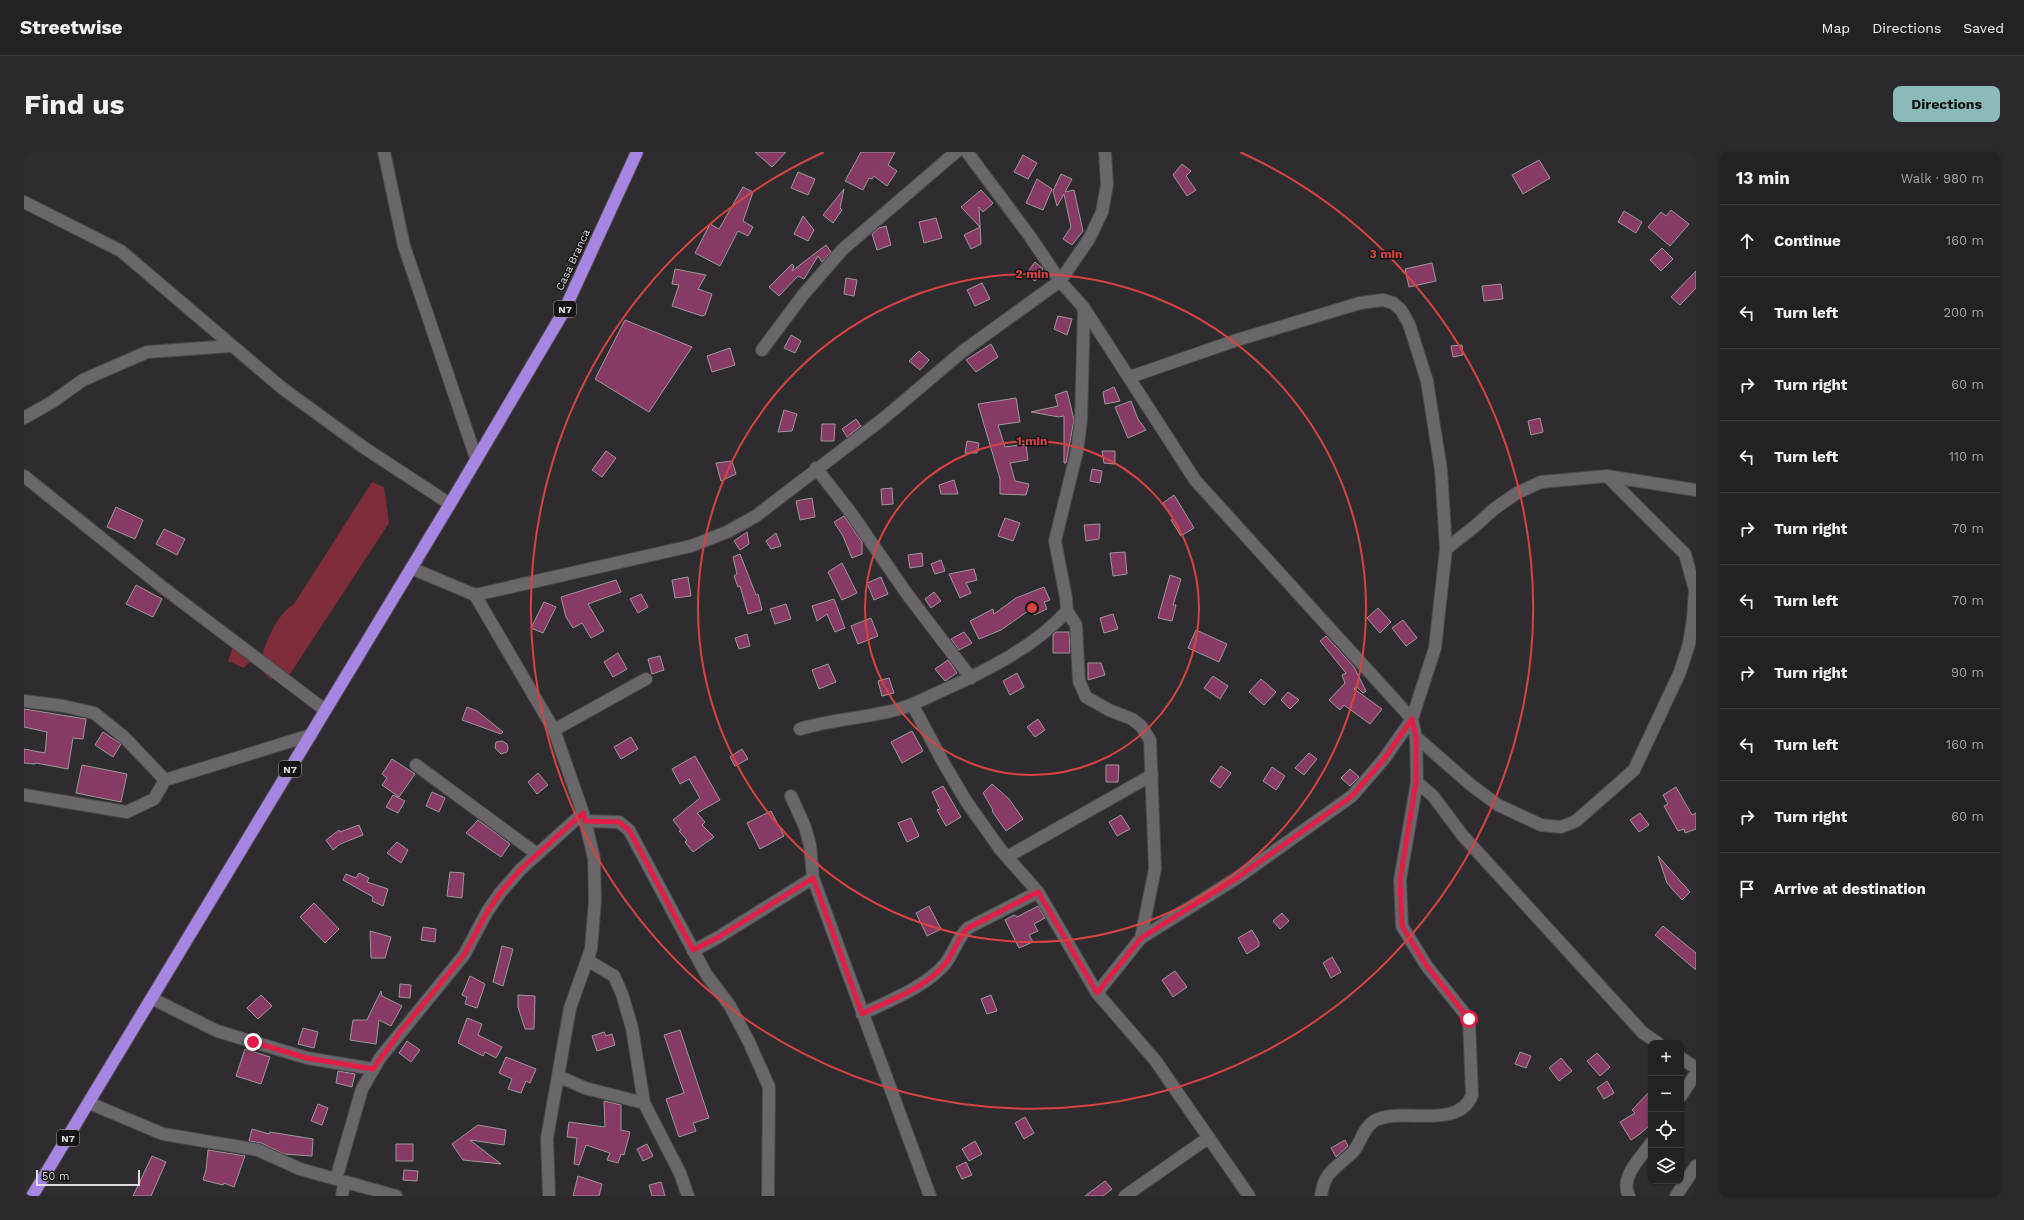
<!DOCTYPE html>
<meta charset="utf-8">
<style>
:root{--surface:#232123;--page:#2b292b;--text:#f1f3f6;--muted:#a3a3a6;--line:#403e41;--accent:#8bbbb9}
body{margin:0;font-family:"Work Sans",sans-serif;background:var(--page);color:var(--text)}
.controls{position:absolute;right:12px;bottom:12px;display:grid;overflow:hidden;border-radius:8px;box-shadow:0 1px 3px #0004}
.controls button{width:36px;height:36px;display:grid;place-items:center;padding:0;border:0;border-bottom:1px solid var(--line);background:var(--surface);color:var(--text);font:20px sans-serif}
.scale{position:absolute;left:12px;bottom:10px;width:104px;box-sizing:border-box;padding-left:4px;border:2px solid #dedcde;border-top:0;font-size:11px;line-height:14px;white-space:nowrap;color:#dedcde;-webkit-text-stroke:3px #161516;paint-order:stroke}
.stop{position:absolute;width:12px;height:12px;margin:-9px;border:3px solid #e11d48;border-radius:50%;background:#fff}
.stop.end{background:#e11d48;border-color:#fff;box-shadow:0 1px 4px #0008}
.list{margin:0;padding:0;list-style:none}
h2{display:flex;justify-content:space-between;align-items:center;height:52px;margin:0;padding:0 16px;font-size:17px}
h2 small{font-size:13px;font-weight:400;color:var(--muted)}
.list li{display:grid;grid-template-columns:26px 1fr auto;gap:12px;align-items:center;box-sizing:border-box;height:72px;padding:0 16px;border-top:1px solid var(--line)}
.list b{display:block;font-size:15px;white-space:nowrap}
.list em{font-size:13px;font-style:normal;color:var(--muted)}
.icon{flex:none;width:22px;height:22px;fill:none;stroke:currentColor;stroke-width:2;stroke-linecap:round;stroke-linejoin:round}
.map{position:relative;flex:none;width:1672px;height:1044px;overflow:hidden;border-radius:8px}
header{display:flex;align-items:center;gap:24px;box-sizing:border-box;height:56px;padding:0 20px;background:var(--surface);border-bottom:1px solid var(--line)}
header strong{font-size:19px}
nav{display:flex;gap:22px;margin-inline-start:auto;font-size:14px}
.intro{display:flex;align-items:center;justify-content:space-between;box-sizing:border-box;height:96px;padding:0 24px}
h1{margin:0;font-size:28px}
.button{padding:10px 18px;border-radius:8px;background:var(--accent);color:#111;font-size:14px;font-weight:700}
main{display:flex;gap:24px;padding:0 24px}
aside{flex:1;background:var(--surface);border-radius:8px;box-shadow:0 1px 3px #0004}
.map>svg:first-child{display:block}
.green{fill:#7f2d3a}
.building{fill:#873a63;stroke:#9d989a}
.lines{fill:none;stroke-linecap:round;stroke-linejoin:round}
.street-casing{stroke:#4b484b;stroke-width:14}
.highway-casing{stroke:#4b484b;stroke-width:14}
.street{stroke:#6a666a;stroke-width:12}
.highway{stroke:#a785e3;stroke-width:12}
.route{stroke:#e11d48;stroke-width:5}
.ring{fill:none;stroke:#d74343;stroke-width:2}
.labels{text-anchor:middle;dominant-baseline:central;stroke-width:3;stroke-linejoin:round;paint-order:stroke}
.shield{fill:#161516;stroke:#a2a0a2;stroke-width:1}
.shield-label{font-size:10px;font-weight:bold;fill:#dedcde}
.street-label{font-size:11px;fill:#dedcde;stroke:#161516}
.centre{fill:#d74343;stroke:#161516;stroke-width:2}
.ring-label{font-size:12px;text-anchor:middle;font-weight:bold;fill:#d74343;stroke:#161516;stroke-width:3;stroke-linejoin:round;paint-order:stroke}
</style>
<header>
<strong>Streetwise</strong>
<nav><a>Map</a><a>Directions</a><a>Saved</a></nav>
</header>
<div class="intro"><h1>Find us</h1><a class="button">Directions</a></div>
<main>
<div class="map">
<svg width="1672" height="1044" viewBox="0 0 1672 1044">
<rect width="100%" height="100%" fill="#2f2c2f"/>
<path class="green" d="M348,330L360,335L365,371L264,525L254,518L247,528L237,518L235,513L227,508L220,516L204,509L211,489L216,485L238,504C244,485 253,463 270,452Z"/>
<path class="building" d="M731,0H762L748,15Z
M837,0H871L864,13L873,19L863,34L850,24L848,27L845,26L839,38L821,29Z
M999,3L1013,11L1004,27L990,20Z
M1515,8L1526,26L1499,42L1488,23Z
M1158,12L1167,19L1162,24L1172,38L1163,44L1149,23Z
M774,20L791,27L784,43L767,36Z
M1037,22L1048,27L1041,40L1050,38L1059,79L1048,93L1039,87L1047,75L1040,42L1033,54L1029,39Z
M1013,27L1028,37L1019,58L1002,51Z
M719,35L729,40L719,69L729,75L724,84L714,79L696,114L671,101L686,72L695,77Z
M820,37L816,56L818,58L809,71L799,63Z
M957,38L969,51L959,60L955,55L957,92L947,97L940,83L956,75L937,55Z
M1647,58L1665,72L1646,94L1624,75L1637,60L1642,64Z
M1600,59L1618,70L1612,81L1594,70Z
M779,64L790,78L784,89L770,82Z
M912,66L918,86L900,91L895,70Z
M862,74L867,93L853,98L848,82L855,76Z
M802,93L807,100L798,110L794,104L780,127L774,124L755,144L745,135L768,112L770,114L768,119Z
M1638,96L1649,107L1637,119L1626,108Z
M1011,110L1019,117L1011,129L1002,122Z
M1408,111L1412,129L1385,135L1381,117Z
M651,117L682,123L674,137L688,142L681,163L678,164L648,154L655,133L648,132Z
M1672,119V136L1656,153L1647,145Z
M822,126L833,128L830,144L820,142Z
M958,131L966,147L951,154L943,138Z
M1477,132L1479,147L1460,149L1458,134Z
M1034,164L1048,167L1043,183L1030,177Z
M601,168L668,195L625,260L571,227Z
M767,183L777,189L771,201L760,196Z
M967,192L974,205L952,220L942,208Z
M1438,193L1439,203L1429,205L1427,194Z
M706,196L711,213L688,220L683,204Z
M895,199L905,208L896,218L885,209Z
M1090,235L1096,249L1081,252L1079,240Z
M1043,239L1050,268L1042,311H1040V264L1035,265L1007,260L1034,254L1031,243Z
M992,246L996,270L974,273L981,295L1002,292L1004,308L986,311L991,329L1005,332L1002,343L976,342V327L954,252Z
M1107,249L1114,267L1122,278L1104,286L1091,255Z
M760,258L773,262L768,279L754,280Z
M1516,266L1519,280L1507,283L1504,269Z
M832,267L837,274L823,285L818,277Z
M798,272H811L810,289H797Z
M943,289L955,291L953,301H941Z
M582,299L592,306L578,325L568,318Z
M1078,299H1091V312L1080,311Z
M708,309L712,322L697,329L692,311Z
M1068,317L1078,319L1076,331L1066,329Z
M930,328L934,342H917L915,333Z
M868,336L869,352L858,353L857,337Z
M1150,343L1170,376L1157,384L1147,368L1149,367L1139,351Z
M788,346L791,365L776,368L772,349Z
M92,355L119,368L111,387L83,375Z
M820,364L838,390V402L828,406L819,384L810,370Z
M981,366L996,371L989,389L974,384Z
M1076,372L1075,387L1062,389L1060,373Z
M140,377L161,387L153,403L132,392Z
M723,380L725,392L716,398L710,389Z
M752,381L757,394L747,397L742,389Z
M1101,400L1103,422L1089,424L1086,401Z
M898,401L899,414L886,416L884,403Z
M716,402L732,443L734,442L738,458L724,462L716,434L714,435L710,424L713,422L709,405Z
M917,408L921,419L911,422L907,412Z
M818,411L833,441L818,448L804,420Z
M950,417L953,428L942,431L947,441L936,446L925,422Z
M1146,423L1157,427L1149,453H1152L1148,469L1134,466Z
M664,425L667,444L651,446L648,428Z
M857,425L864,442L850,448L843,431Z
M592,428L597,440L564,452L580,479L567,486L558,471L549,476L542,465L537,445Z
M112,433L138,447L129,465L102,452Z
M1020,435L1026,448L1020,450L1023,457L1010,463L1007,457L977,478L955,487L946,469L969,457L970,462L992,446Z
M910,440L917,449L907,456L901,447Z
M617,442L624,455L614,461L606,447Z
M810,447L821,476L811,480L803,462L793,469L788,454Z
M520,450L532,455L519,481L507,476Z
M762,452L767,467L751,472L746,457Z
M1354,456L1367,470L1356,481L1343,466Z
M1089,462L1094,477L1080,481L1076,466Z
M847,466L854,484L834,492L827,474Z
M1379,468L1393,486L1382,494L1368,476Z
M1172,478L1203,492L1195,510L1164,496Z
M940,480L948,491L935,498L927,487Z
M1032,480H1045L1046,501H1029V483Z
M723,482L726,494L715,497L711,486Z
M1302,484L1330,515L1342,539L1339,541L1333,535L1330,537L1358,557L1346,572L1320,553L1316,558L1305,548L1321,531L1318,523L1322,521L1296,489Z
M594,501L603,517L589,525L580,510Z
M636,504L640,518L628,522L624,507Z
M924,508L933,521L921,529L911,517Z
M1064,511H1077L1081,523L1064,528Z
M804,512L812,530L795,537L788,518Z
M993,521L1000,535L986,543L979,529Z
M1189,524L1204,534L1196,547L1180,536Z
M865,526L870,541L858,544L854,529Z
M1237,527L1252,540L1240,553L1225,540Z
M1264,540L1275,548L1266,557L1257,548Z
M443,555L453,559L479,580L477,582L438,568Z
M0,557L62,567L59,587L49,586L44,617L12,611L11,612L0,611V597L21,601L23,580L0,575Z
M1014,567L1021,578L1011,585L1003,575Z
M888,579L899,599L878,611L867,590Z
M79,580L97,592L89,605L71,593Z
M607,585L614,597L597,607L590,595Z
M478,589L483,592L484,596L483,600L477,602L471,596L472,590Z
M718,597L724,607L711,614L706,605Z
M1285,601L1293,607L1280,623L1271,616Z
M671,604L696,648L673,661L681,670L678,673L690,685L669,700L661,690L663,688L655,679L657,678L649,668L676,646L665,627L656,632L648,617Z
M368,607L391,622L375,645L358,633L363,626L358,622Z
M58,613L103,622L97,650L52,641Z
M1082,613H1095L1094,630H1082Z
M1197,614L1207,621L1196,636L1186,629Z
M1248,615L1261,624L1252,638L1239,629Z
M1326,617L1335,625L1326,634L1317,626Z
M514,621L524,633L513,642L504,630Z
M968,632L985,647L999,667L982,679L968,659L969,658L959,641Z
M919,634L937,665L922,674L913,658L916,657L908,640Z
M1652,635L1668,663L1672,661V677L1661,681L1660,677L1654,679L1640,654L1644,652L1639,643Z
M408,640L421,646L415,660L402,654Z
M369,643L381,649L374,661L362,655Z
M747,659L760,684L736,697L723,671Z
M1616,661L1625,673L1615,680L1606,668Z
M1097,663L1106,677L1093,684L1085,670Z
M887,666L895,684L883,690L874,671Z
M454,668L486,692L477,705L442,681Z
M335,673L339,683L316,692L309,698L302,688L315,678L316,680Z
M373,690L384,698L377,711L363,701Z
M1634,704L1666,740L1658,748L1643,731Z
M426,720L440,721L438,746L423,744Z
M335,721L345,726L343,730L364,737L359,754L348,749L349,745L319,728L322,722L332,726Z
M290,751L315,777L301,791L276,765Z
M905,754L917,777L903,784L892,761Z
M1014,754L1021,766L1010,772L1014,779L1005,783L1009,790L995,796L981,768L990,763L993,765Z
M1258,761L1265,769L1256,777L1249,769Z
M1639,774L1672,801V818L1631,783Z
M399,775L412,777L411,790L397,788Z
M1228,778L1235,790V794L1223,802L1214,786Z
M346,779L367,785L361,806H347Z
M478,794L489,797L479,834L469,830Z
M1308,805L1317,820L1307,826L1299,811Z
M1151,819L1163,835L1149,845L1138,828Z
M446,824L461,832L453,856L441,852L443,845L438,843Z
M376,832L387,833L386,846L375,845Z
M357,839L358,844L378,854L367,874L355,868L352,892L326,888L329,868H343Z
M237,843L248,854L234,867L223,856Z
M494,843L511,844L510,877H501L494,855Z
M967,843L973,859L963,862L957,847Z
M443,866L458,872L454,883L478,895L472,906L461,900L459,904L434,891Z
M279,876L294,880L290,896L274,892Z
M656,878L685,966L669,971L672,979L655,985L642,947L660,941L640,883Z
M580,880L582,884L588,882L591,893L573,899L568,884Z
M383,889L396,898L387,910L375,901Z
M221,897L246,905L237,932L212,924Z
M1496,900L1507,904L1502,916L1491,912Z
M1573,901L1586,915L1576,924L1563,909Z
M482,905L512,917L506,931L502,929L497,941L484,937L488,927L475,921Z
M1537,906L1548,919L1535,929L1525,916Z
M314,919L331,922L328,935L312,931Z
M1583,929L1590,941L1580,947L1573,936Z
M1627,938V972L1616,982L1607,988L1596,970L1611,961L1608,958Z
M580,949L597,953V978L606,980L600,1003L597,1002L594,1011L583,1008L586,1001L562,993L555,1013L550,1012L553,986L543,985L545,970L581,975Z
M294,952L304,956L298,973L287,969Z
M1001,965L1010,981L1000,987L991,971Z
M454,973L482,978L480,993L446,988L477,1012L439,1008L428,992Z
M228,977L245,982L246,980L289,987L288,1004L260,1002L237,991L225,989Z
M1321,988L1324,994L1312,1005L1307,996Z
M951,989L958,1002L945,1009L938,997Z
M372,992H389V1009H372Z
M623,992L629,1004L619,1009L613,997Z
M184,998L221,1004L210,1035L200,1031L199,1033L179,1028L182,1018Z
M128,1004L142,1010L127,1044H109Z
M942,1010L948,1023L938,1027L932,1015Z
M380,1018L394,1019L393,1029L379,1028Z
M554,1024L578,1032L575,1044H549Z
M1081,1029L1088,1037L1079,1044H1061Z
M637,1030L641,1044H628L625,1033Z"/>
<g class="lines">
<defs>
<path id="street" d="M360,0L380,94L452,306
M943,0L1005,83L1036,129L1060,156L1171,328L1388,567L1392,585L1393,630L1409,644L1439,684L1619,881L1634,891
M0,50L97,99L258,236L339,295L426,352
M738,198L779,143L819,97L932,0
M1106,225L1213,188L1336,151L1359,148L1369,151L1377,158L1385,172L1403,229L1417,318L1422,397L1411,496L1388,567L1360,607L1328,644L1213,726L1117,786
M0,266L28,250L59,228L123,200L207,194
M792,316L827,361L883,442L947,526
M0,324L137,434L301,558
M1422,397L1450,375L1470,357L1493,341L1517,330L1583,324L1672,338
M387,416L451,443L530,578L559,661L570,706L571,749L567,797L546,856L523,986L525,1044
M451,443L667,394L703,380L732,364L860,266L939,199L1036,129L1065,87L1078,60L1083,33L1081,0
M1043,459L1052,473L1055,529L1062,545L1085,558L1108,567L1117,574L1126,588L1131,717L1117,786L1073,841
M0,549L40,554L70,561L100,585L141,628
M888,552L919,610L942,649L976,697L1014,740L1073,841L1131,908L1225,1044
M776,577C809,567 843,566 875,557C889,553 902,546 915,540C958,521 1011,495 1043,459L1042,446L1031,389L1053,299L1057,269L1060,156
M530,578L622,527
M1392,585L1447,633L1474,653L1517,673L1537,675L1552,669L1610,618L1656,520L1665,492L1669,467L1671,438L1661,402L1583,324
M392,613L513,702
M0,643L103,660L130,647L141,628L287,583
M767,644L781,675L786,693L789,726
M561,669L595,670L605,678L682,822L706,854L725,890L745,935L744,1044
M983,705L1128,623
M669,799L693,786L789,726L906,1044
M563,808L590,824L598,842L608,876L620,951L656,1021L664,1044
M129,847L193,879L283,906L349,917
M838,862C866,848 900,836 921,812C930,801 933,786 944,776L1014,740
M1657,906L1672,916
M534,924L561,936L620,951
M1657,944L1672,921
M65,951L139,982L234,998L276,1017L372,1044
M312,1027L338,937L356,906L440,803L463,760L476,741L497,717L559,661
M318,1044L320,1030
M1101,1044L1184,986
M1297,1044C1300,1020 1311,1017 1328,1001C1337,992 1338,977 1350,969C1376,954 1435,979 1448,943L1445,867L1402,813L1378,774L1376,728L1393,630
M1605,1044C1595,1025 1617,1006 1627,991
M1652,1044L1672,1014"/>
<path id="highway" d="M8,1044L426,352L540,159L613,0"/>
</defs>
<use href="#street" class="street-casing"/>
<use href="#highway" class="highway-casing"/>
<use href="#street" class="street"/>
<use href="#highway" class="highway"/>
</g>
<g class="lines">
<path class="route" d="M229,890L283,906L349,917L376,880L440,803L463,760L476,741L497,717L559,661L561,669L595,670L605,678L669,798L693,786L789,726L838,862C866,848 902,836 921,812C931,800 933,786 944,776L1014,740L1073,841L1117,786L1213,726L1328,644L1360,607L1388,567L1392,585V630L1376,728L1378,774L1402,813L1445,867"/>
</g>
<g class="ring">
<circle cx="1008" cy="456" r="167"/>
<circle cx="1008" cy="456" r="334"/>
<path d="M1216 0A501 501 0 1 1 800 0"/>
</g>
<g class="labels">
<g class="shield">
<rect x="530" y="149" width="22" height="16" rx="3"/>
<rect x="255" y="609" width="22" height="16" rx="3"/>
<rect x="33" y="978" width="22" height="16" rx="3"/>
</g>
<g class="shield-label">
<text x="541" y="157">N7</text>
<text x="266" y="617">N7</text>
<text x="44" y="986">N7</text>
</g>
<g class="street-label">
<text transform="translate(549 108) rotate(-65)">Casa Branca</text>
</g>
</g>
<circle cx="1008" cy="456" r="6" class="centre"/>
<g class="ring-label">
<text x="1362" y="106">3 min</text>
<text x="1008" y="126">2 min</text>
<text x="1008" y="293">1 min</text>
</g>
</svg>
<div class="controls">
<button>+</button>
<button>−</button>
<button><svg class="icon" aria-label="locate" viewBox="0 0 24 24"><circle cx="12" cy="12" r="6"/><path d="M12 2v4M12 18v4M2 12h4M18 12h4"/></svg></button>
<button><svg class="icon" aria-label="layers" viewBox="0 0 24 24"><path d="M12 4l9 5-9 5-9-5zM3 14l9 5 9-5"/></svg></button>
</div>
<div class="scale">50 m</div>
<div class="stop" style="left:1445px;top:867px"></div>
<div class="stop end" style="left:229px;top:890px"></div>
</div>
<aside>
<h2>13 min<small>Walk · 980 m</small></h2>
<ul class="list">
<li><svg class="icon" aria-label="ahead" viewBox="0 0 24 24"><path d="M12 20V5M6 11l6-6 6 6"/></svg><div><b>Continue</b></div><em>160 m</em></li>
<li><svg class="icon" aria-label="left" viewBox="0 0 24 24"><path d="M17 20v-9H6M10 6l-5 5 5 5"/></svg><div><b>Turn left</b></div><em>200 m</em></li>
<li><svg class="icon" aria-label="right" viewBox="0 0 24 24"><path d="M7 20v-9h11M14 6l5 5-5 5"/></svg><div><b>Turn right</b></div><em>60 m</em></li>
<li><svg class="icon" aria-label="left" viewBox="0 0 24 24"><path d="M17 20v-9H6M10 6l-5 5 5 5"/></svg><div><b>Turn left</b></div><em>110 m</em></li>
<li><svg class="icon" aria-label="right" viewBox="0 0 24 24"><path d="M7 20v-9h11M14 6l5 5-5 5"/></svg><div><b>Turn right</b></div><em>70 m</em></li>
<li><svg class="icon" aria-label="left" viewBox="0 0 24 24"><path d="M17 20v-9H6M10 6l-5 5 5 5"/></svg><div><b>Turn left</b></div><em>70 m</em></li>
<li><svg class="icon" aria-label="right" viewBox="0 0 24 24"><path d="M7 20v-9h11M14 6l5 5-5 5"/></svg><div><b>Turn right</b></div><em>90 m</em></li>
<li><svg class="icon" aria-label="left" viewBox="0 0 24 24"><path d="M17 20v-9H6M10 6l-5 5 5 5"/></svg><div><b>Turn left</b></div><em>160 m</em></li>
<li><svg class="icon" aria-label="right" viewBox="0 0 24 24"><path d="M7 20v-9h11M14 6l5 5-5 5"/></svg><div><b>Turn right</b></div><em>60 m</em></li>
<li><svg class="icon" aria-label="arrive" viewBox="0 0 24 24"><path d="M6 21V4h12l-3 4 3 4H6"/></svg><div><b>Arrive at destination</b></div></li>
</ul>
</aside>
</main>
